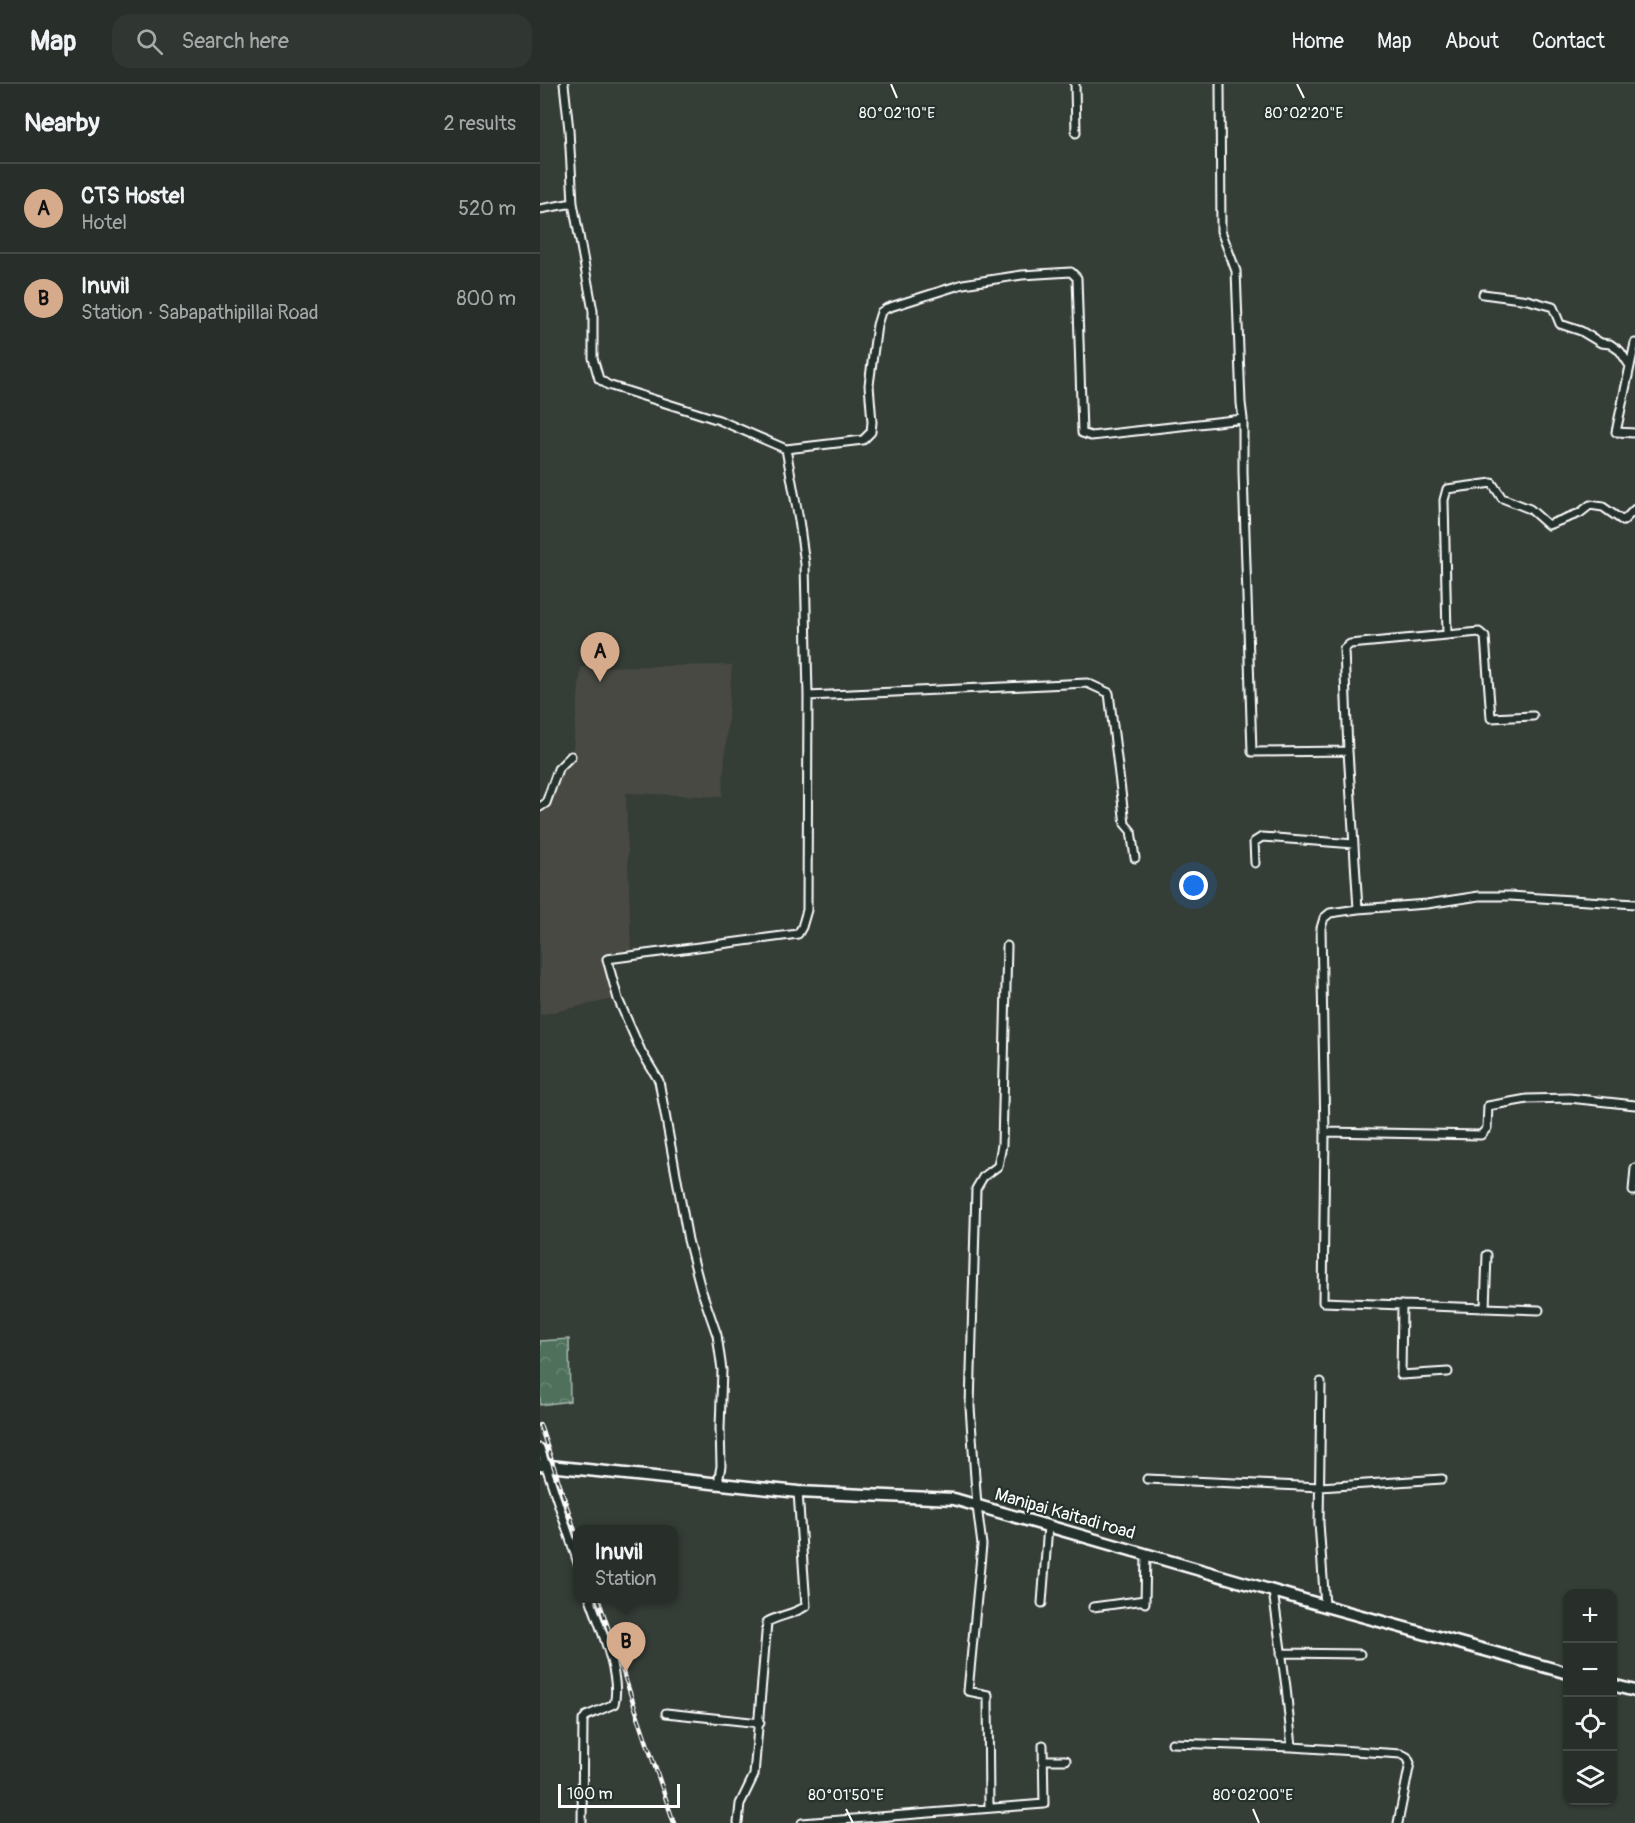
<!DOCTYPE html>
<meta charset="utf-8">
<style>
:root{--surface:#282e29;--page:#303631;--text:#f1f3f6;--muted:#a5a8a8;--line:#444a46;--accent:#d6ab8b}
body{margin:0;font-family:Pangolin,sans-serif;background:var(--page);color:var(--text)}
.controls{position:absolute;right:18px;bottom:18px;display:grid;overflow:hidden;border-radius:12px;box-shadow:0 2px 4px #0004}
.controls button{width:54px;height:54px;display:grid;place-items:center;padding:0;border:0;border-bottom:2px solid var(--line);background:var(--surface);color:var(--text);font:30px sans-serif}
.scale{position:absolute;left:18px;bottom:15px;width:122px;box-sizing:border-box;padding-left:6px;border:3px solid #fff;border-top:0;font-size:16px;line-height:21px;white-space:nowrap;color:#fff;-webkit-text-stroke:4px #26332d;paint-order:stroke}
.you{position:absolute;left:654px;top:802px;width:21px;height:21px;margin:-15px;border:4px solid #fff;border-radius:50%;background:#1a73e8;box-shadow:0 0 0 9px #1a73e833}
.badge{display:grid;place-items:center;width:39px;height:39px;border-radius:50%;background:var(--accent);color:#111;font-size:20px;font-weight:700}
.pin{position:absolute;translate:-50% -50px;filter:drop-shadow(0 2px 3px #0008)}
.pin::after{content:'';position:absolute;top:32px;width:21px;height:18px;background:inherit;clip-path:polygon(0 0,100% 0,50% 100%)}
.popup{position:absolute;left:33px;top:1441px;width:105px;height:78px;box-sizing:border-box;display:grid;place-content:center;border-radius:12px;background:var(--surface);filter:drop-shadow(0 2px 4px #0005);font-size:20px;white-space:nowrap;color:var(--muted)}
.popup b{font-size:22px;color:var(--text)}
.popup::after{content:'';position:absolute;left:50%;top:100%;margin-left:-12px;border:12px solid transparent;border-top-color:var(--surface)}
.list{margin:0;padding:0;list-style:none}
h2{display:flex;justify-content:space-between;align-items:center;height:78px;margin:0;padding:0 24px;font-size:26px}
h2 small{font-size:20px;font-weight:400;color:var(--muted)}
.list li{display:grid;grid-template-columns:39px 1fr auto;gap:18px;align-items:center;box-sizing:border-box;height:90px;padding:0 24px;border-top:2px solid var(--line)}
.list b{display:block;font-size:22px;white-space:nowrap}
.list p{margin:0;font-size:20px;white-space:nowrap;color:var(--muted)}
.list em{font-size:20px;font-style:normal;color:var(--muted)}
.icon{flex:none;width:33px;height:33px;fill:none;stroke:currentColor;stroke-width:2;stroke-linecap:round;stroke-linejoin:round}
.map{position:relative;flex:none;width:1095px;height:1739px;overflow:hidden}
header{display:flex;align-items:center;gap:36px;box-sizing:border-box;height:84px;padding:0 30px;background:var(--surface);border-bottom:2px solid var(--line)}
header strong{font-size:28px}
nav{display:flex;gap:33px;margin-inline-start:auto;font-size:21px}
.search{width:420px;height:54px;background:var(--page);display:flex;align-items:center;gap:15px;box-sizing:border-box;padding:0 21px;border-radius:18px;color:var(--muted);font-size:22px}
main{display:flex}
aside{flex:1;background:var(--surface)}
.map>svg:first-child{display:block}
.built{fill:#474943}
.forest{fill:url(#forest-crowns);stroke:#a7b8ae;stroke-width:1.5}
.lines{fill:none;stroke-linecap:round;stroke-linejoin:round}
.street-casing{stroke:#fff;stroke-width:11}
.secondary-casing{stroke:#fff;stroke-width:15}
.street{stroke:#26332d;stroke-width:7}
.secondary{stroke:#26332d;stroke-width:10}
.rail-casing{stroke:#fff;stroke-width:4.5}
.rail{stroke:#26332d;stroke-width:2;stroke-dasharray:7;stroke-linecap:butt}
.ticks{fill:none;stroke:#fff;stroke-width:2}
.labels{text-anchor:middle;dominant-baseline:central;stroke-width:4.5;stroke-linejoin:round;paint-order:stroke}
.street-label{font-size:18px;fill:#fff;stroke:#26332d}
.ticks-label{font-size:15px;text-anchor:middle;fill:#fff;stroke:#26332d;stroke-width:4.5;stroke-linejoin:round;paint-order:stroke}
</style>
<header>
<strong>Map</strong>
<div class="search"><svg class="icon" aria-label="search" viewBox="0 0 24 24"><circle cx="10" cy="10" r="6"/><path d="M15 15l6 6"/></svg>Search here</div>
<nav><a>Home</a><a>Map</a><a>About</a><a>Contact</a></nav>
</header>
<main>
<aside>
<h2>Nearby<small>2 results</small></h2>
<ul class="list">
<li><span class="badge">A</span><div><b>CTS Hostel</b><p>Hotel</p></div><em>520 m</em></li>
<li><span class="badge">B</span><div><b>Inuvil</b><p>Station · Sabapathipillai Road</p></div><em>800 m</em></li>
</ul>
</aside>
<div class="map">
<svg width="1095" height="1739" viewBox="0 0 1095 1739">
<defs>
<pattern id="forest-crowns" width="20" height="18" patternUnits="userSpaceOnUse" patternTransform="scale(1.5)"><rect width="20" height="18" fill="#4f715c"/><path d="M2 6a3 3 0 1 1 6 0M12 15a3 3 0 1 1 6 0" fill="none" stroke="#698674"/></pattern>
</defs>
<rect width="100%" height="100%" fill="#353d37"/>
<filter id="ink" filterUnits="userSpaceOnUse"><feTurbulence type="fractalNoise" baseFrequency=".0167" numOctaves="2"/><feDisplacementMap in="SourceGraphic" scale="12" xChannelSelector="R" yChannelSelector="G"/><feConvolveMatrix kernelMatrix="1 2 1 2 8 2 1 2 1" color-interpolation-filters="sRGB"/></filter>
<g filter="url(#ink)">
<path class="built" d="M192,581L182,713L86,709L91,868L64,872L73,915L0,931V725L20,686L32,673L41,583Z"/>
<path class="forest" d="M29,1255L30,1317L0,1321V1257Z"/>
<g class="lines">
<defs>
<path id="street" d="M535,0L536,49
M680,0L681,147L696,187L701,319L703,335V388L712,668L808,667L818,825L790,829L784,834L781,844L785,1048L783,1218L862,1221L861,1291L908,1288
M33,119L53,227V274L59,295L68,301L179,336L246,365L323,356L331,348L332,338L329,301L337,241L341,228L347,224L423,200L482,191L531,188L537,194L542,349L551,352L703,335
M0,125L33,119L29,46L24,0
M943,210L988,216L1013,223L1020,240L1041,247L1061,259L1070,260L1080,267L1090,282
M1095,259L1076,348L1095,349
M268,612L547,599L569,609L585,740L591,747L595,774
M993,632L951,634L945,553L939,548L907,551L904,416L907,405L952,399L962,414L990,425L1008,441L1040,429L1050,421L1063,423L1083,437L1095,425
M808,667L804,565L810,560L907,551
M0,723L6,719L18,685L31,672
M715,779L714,758L722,753L814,760
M818,825L887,820L939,812H970L1095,820
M785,1048L941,1051L947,1044L948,1022L987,1015L1029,1014L1095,1021
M1093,1107L1095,1084
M862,1221L945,1224L947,1171
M945,1224L999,1226
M781,1298L779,1439L785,1522
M0,1364L38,1479
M607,1395L780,1403L902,1395
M178,1399L181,1382L180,1344L182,1286L177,1251L161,1205L148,1156L119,997L101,967L78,915L67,875L258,850L262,843L267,826L268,612L265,480L259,436L246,365
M733,1507L746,1603L752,1663L861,1670L867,1673L870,1679L858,1739
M502,1519L508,1442
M605,1519L606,1470
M553,1523L605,1516
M741,1569L820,1570
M126,1629L220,1639
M632,1659L752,1663
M503,1676H526
M449,1724L448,1611L428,1607L442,1461L437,1422L430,1323L436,1105L443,1093L458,1082L462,1061L467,862
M42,1739L43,1636L46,1632L74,1620C82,1593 59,1541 50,1514
M198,1739L200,1720L214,1691L227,1538C240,1531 255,1530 266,1522L258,1408
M262,1739L504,1720L503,1661"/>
<path id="secondary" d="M0,1381L258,1408L414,1415L785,1522L1028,1589
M1072,1601L1095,1607"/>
</defs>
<use href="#street" class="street-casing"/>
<use href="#secondary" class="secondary-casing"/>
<use href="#street" class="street"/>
<use href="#secondary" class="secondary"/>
<defs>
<path id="rail" d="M0,1341L38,1456
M58,1514L134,1739"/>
</defs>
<use href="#rail" class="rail-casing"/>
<use href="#rail" class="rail"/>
</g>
</g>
<path class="ticks" d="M351,0L357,14M757,0L764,14M306,1725L313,1739M713,1725L719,1739"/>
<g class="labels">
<g class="street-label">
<text transform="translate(525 1430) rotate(16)">Manipai Kaitadi road</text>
</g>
</g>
<g class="ticks-label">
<text x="357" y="34">80°02'10"E</text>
<text x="764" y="34">80°02'20"E</text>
<text x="306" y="1716">80°01'50"E</text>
<text x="713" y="1716">80°02'00"E</text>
</g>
</svg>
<div class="controls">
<button>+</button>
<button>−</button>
<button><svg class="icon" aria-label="locate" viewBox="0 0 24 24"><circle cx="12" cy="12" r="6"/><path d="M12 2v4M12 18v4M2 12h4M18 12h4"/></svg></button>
<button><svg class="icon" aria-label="layers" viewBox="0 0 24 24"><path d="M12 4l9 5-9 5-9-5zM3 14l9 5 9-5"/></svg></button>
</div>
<div class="scale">100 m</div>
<div class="you"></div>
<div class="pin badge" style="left:60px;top:598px">A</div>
<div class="pin badge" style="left:86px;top:1588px">B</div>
<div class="popup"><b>Inuvil</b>Station</div>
</div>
</main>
